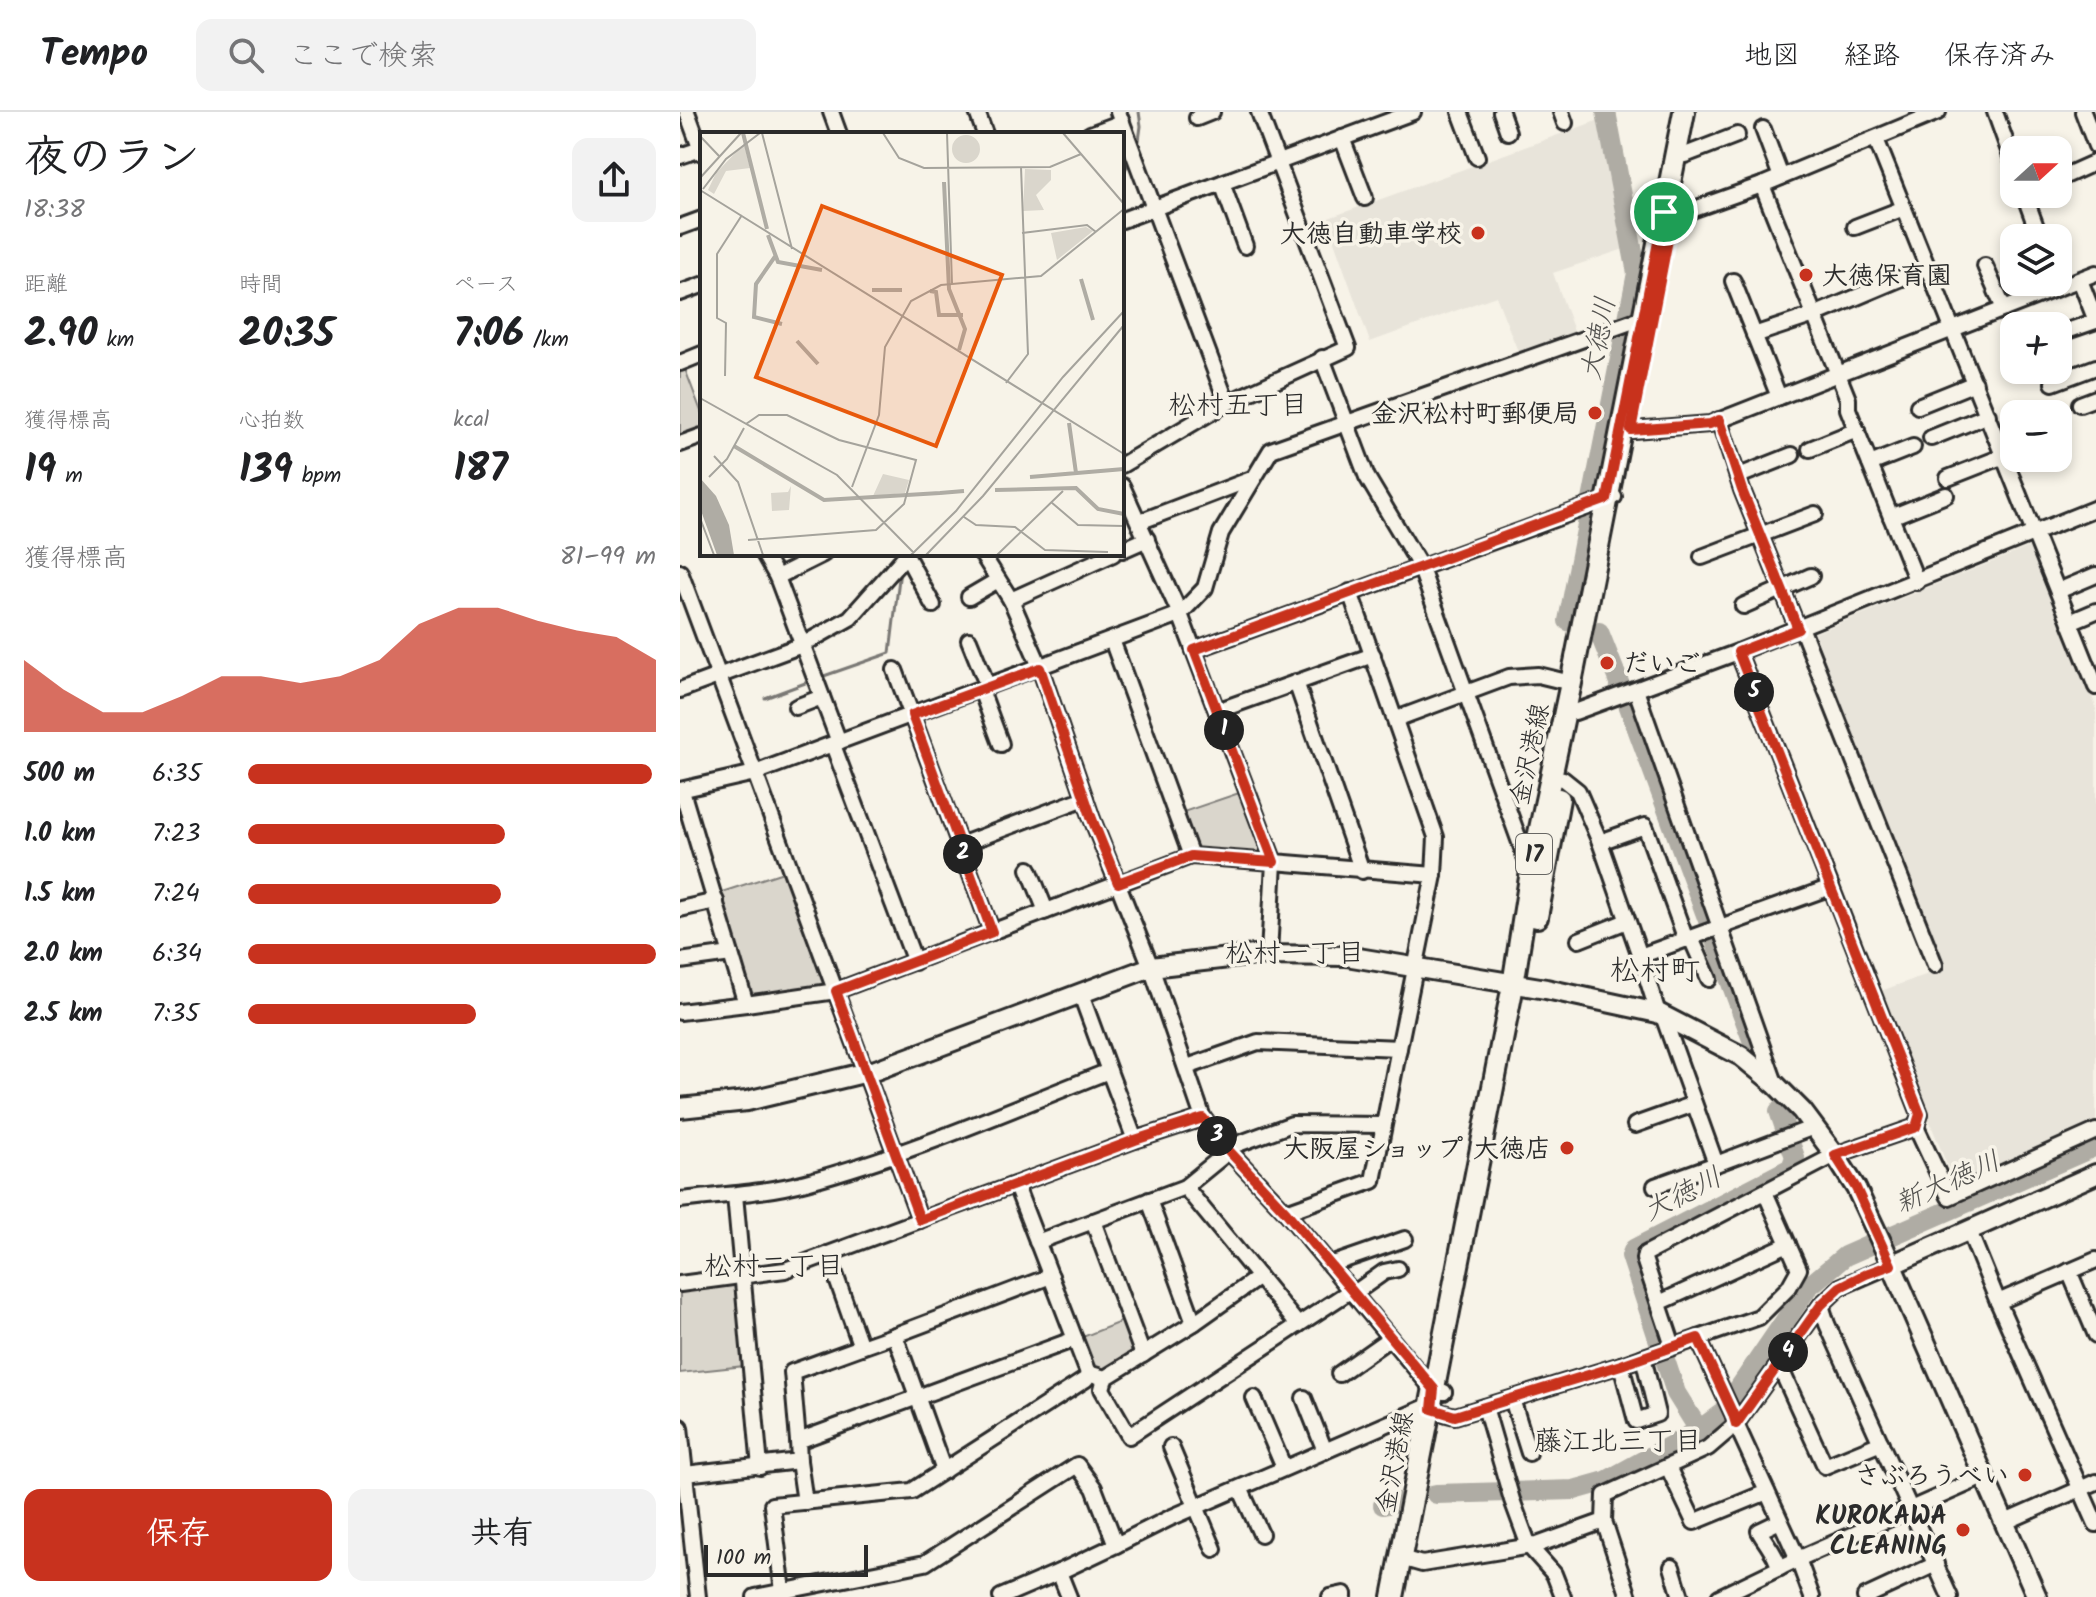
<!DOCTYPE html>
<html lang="ja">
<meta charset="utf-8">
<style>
:root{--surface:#fff;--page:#f2f2f2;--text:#202124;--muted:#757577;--line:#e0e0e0;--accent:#c8321e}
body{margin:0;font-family:Kalam,"Klee One",sans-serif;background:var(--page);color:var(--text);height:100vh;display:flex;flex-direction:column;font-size:30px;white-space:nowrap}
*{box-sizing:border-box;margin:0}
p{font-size:26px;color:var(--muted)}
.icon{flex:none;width:44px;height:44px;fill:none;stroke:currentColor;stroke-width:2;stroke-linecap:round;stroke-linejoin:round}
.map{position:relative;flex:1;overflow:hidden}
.panel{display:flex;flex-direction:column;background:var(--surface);width:680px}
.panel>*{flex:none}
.needle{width:52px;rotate:69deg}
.buttons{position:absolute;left:1320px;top:24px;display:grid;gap:16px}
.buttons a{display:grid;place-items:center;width:72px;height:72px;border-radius:16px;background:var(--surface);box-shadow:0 4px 12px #0003;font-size:40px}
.scale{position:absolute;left:24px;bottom:20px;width:164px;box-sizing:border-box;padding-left:8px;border:4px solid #2b2b2b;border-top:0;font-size:22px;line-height:28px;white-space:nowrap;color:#2b2b2b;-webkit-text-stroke:6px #f7f3e8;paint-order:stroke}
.pin{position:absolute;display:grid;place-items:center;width:68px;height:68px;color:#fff;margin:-34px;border:4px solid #fff;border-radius:50%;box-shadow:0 2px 8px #0007}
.km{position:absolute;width:40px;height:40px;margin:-20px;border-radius:50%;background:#222;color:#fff;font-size:22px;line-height:40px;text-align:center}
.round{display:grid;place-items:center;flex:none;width:84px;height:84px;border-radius:16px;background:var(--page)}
.overview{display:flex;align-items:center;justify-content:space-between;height:136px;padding:0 24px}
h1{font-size:44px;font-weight:800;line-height:60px}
.stats{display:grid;grid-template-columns:repeat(3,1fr);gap:12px;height:136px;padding:8px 24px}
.stats div{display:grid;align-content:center}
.stats b{font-size:40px;font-weight:800}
.stats small{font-size:22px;font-weight:400}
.stats p{font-size:22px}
.chart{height:224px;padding:16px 24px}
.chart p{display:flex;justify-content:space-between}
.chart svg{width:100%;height:144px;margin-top:8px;fill:var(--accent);opacity:.7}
.primary-button{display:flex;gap:16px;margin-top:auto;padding:16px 24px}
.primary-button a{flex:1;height:92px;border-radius:16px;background:var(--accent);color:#fff;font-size:32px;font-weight:800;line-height:92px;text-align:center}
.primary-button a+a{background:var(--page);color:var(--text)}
ul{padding:0 24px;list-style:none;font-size:26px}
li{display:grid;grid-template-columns:128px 96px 1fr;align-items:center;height:60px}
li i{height:20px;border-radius:10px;background:var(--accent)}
header{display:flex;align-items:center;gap:48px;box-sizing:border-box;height:112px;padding:0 40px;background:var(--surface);border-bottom:2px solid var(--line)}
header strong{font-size:38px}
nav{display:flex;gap:44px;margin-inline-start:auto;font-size:28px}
.search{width:560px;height:72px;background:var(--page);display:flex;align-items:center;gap:20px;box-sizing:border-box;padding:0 28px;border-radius:16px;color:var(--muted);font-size:30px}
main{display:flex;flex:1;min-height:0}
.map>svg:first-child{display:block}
</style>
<header>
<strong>Tempo</strong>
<div class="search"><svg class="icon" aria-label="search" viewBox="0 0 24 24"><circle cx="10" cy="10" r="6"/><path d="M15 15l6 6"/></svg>ここで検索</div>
<nav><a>地図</a><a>経路</a><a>保存済み</a></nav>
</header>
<main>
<section class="panel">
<div class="overview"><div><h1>夜のラン</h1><p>18:38</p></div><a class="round"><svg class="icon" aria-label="share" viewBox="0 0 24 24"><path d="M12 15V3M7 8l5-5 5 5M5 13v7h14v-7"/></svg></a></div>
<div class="stats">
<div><p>距離</p><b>2.90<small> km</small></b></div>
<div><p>時間</p><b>20:35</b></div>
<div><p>ペース</p><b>7:06<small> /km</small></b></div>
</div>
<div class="stats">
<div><p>獲得標高</p><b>19<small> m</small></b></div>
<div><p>心拍数</p><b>139<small> bpm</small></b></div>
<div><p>kcal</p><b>187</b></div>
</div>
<div class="chart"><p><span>獲得標高</span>81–99 m</p>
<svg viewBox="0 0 160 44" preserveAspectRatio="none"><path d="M0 44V22L10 31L20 38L30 38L40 33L50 27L60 27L70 29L80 27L90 22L100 11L110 6L120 6L130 10L140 13L150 15L160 22V44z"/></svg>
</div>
<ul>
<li><b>500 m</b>6:35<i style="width:99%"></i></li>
<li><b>1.0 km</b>7:23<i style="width:63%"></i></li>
<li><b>1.5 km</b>7:24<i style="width:62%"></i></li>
<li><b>2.0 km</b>6:34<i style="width:100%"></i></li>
<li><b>2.5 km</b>7:35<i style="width:56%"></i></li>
</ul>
<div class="primary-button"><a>保存</a><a>共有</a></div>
</section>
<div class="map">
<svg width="1416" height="1485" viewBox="0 0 1416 1485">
<rect width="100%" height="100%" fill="#f7f3e8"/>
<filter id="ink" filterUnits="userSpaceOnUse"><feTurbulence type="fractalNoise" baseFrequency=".0125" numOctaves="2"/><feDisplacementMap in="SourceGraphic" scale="16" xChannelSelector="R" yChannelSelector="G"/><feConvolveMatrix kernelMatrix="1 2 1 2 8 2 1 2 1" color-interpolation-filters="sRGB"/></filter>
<g filter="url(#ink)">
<g fill="#e8e4da">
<path d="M 922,7 L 947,136 L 873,161 L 895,222 L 839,242 L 816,184 L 690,230 L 646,107 Z"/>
<path d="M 1354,433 L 1416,595 L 1416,1013 L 1282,1075 L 1275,1073 L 1198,880 L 1262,857 L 1135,521 Z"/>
</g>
<g fill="#dad6cc" stroke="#82807c" stroke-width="2">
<path d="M 5,257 L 22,302 L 22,319 L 0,328 L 0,259 Z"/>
<path d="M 562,680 L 584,738 L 582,742 L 519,738 L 515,735 L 503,700 Z"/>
<path d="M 103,760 L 143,871 L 140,876 L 74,884 L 69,881 L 39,781 Z"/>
<path d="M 50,1173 L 57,1175 L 64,1254 L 0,1261 L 0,1180 Z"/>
<path d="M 445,1208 L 455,1236 L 454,1243 L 426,1261 L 408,1253 L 400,1226 Z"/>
</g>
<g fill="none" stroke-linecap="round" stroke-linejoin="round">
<g stroke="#7a7874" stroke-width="3">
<path d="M 458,36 L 461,14 L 459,0"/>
<path d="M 442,64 L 449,50"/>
<path d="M 141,565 L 210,541 L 220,458"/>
<path d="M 85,586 L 128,570"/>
</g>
<g stroke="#afaca4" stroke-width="20">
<path d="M 892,510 L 888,509 L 957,161 L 926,0"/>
<path d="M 919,520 L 942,578"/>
<path d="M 948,592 L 1029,811"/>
<path d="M 1033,823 L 1073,930"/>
<path d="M 1019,1318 L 996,1281 L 951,1144 L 954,1137 L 1111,1056 L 1115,1045 L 1099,999"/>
<path d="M 756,1382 L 894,1378 L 926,1369 L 1019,1318 L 1042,1301 L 1128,1175 L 1165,1144 L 1416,1034"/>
<path d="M 703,1393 L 718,1390"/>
</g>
<defs>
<g id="street">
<path d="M 7,0 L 22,41"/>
<path d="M 151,0 L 159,22"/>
<path d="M 297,0 L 305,22"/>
<path d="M 438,0 L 547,291"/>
<path d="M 780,0 L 797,45"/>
<path d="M 821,0 L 828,20"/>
<path d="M 881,0 L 885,11"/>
<path d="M 1315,0 L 1334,53"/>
<path d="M 1403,0 L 1416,34"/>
<path d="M 517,6 L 532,0"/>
<path d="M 1083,17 L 1101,65"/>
<path d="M 410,22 L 442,10"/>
<path d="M 662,26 L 685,86"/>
<path d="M 1196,27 L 1416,575"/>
<path d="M 996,41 L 1005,43 L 1057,23"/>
<path d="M 0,44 L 21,37"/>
<path d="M 1378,67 L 1416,50"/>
<path d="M 542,71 L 565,134"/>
<path d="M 1082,73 L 1258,0"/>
<path d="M 1344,82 L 1360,126"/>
<path d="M 984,100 L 1003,101 L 1082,73 L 1168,287 L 1168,297 L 1237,470"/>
<path d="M 442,108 L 733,0"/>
<path d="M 0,115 L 22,107"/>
<path d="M 1175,115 L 1224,96"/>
<path d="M 1305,154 L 1324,197"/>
<path d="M 1400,168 L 1416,209"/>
<path d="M 1053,169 L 1099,285"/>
<path d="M 0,181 L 22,173"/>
<path d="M 1378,222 L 1416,209"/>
<path d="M 1074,223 L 1134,203 L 1248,155"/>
<path d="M 642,246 L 687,365 L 740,454 L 850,758"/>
<path d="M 0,251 L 22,242"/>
<path d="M 1373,271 L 1416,255"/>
<path d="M 1400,292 L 1416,286"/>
<path d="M 1238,294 L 1295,271"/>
<path d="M 1039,308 L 1062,378 L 1118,517"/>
<path d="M 941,319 L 1030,312 L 1416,161"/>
<path d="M 1251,326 L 1308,303"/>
<path d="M 0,332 L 22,324"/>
<path d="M 1130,337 L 1177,318"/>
<path d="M 1190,352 L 1233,335"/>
<path d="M 442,353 L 547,291 L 668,236 L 579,0"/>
<path d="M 1059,364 L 1112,343"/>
<path d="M 1268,366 L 1324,344"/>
<path d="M 442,374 L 500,502 L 525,476 L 541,421 L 591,338 L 968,204"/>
<path d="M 1211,405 L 1266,383"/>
<path d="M 459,410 L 574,366"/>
<path d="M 442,438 L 467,427"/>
<path d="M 84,442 L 97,465 L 159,630"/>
<path d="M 302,442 L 331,488 L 358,550 L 412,707 L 471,855 L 523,1006 L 549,1039 L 606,1100 L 745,1268 L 754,1277 L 764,1280"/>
<path d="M 226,443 L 253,493"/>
<path d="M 1022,445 L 1135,402"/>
<path d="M 0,460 L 75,661 L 500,502 L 594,750 L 754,763 L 719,936 L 578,930 L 507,955"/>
<path d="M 97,465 L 143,442"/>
<path d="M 1378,479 L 1416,463"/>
<path d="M 670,480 L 756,725 L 754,763"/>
<path d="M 289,485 L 318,468"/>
<path d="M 331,488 L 433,442"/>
<path d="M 1063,494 L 1131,464"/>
<path d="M 1390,510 L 1416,499"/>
<path d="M 1121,515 L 1255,853"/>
<path d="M 289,528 L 308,575"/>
<path d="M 432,528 L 511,744"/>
<path d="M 514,538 L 934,385"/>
<path d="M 1058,540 L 1151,775"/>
<path d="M 215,558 L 312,820"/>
<path d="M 616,570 L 682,759"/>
<path d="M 0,578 L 122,533 L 170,506 L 227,442"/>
<path d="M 301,578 L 321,632"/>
<path d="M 956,578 L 1095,971"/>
<path d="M 116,595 L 142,585"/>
<path d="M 537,599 L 693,543"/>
<path d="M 884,600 L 895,600 L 1058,540 L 1416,396"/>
<path d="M 716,607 L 829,565 L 858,563 L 891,571"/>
<path d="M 153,633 L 235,850"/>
<path d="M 870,665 L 883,667 L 898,679 L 920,730 L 960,844"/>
<path d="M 0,678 L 75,661 L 240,1108"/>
<path d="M 920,730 L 965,714 L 1006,828"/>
<path d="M 280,733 L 405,686"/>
<path d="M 349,757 L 366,799"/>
<path d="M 0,797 L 36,789"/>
<path d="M 1011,826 L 1029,867"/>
<path d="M 899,828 L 947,809"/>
<path d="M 0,849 L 51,842"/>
<path d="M 66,892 L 156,879 L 511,744 L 594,750 L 589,842"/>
<path d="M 0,900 L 66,892 L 2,679"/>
<path d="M 978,901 L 960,844 L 1151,775 L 1240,1002 L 1236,1015"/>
<path d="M 983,904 L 1036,1052 L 1134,1015"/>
<path d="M 429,959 L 455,1028"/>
<path d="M 955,1013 L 1014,992"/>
<path d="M 547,1036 L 612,1012 L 703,1013"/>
<path d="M 336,1074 L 408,1261"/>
<path d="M 975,1074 L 1036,1052"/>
<path d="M 505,1075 L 579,1165"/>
<path d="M 55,1083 L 80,1355"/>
<path d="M 0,1088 C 42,1083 85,1081 126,1070 C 230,1042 329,998 429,959 L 400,880"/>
<path d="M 469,1088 L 514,1211"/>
<path d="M 606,1100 L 693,1069 L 719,936"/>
<path d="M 413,1109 L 463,1243"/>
<path d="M 1289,1119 L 1318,1190 L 1416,1412"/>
<path d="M 357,1130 L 505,1075 L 549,1039"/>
<path d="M 650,1153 L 725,1127"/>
<path d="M 1211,1153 L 1160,1175 L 1141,1193 L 1147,1212 L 1270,1485"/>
<path d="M 1389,1159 L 1416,1223"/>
<path d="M 0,1172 L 105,1158 L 455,1028 L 523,1006"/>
<path d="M 673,1182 L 704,1160 L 718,1157"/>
<path d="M 1318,1190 L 1416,1148"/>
<path d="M 979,1191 L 1108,1132"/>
<path d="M 215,1223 L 371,1164"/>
<path d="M 1018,1226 L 1053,1302 L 1056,1312 L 1141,1193"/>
<path d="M 993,1234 L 964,1147 L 965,1142 L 1155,1043 L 1236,1015 L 1269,1085 L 1416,1019"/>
<path d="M 181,1235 L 215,1223 L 264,1359"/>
<path d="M 941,1253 L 956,1309 L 977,1302 L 963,1245"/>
<path d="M 1099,1253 L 1145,1354 L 1201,1331"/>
<path d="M 659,1262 L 710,1226"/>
<path d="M 425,1266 L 422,1277 L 449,1324 L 618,1213"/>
<path d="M 574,1286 L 604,1356"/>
<path d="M 624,1286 L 645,1339"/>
<path d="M 832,1287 L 849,1341"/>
<path d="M 805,1295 L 832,1388 L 849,1434 L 874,1462 L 883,1485"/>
<path d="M 0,1315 L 5,1362 L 0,1362"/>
<path d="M 118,1329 L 112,1260 L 181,1235 L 148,1142"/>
<path d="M 491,1335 L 534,1437"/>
<path d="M 119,1349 L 125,1390"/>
<path d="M 988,1355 L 1014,1410 L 1087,1380"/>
<path d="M 560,1376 L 581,1422"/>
<path d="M 924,1409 L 949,1485"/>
<path d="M 1323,1411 L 1416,1370"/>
<path d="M 721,1446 L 742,1452 L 857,1433 L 924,1409 L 925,1383 L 1028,1336 L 1056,1312 L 1118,1447 L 1132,1485"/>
<path d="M 992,1455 L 1001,1485"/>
<path d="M 1100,1456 C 1093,1437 1088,1435 1079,1419 L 1100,1409"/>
<path d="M 379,1460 L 436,1433"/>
<path d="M 103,1479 L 92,1393 L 232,1379 L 406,1267 L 408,1261 L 425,1266 L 514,1211 L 579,1165 L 618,1213 L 670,1179"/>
<path d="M 18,1485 L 5,1362 L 119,1349 L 118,1329 L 395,1227"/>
<path d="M 75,1485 L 245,1451 L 397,1353 L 414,1376 L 436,1433 L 490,1406 L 744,1296 L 775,1304 L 941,1253 L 1079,1205 L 1109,1175 L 1119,1157 L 1085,1080"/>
<path d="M 321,1485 L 379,1460 L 389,1485"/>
<path d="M 650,1485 L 664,1482 L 664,1485"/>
<path d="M 1039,1485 L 1118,1447 L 1303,1365"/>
<path d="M 1185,1485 L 1256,1452"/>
</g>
<g id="secondary">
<path d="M 0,996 L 67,989 L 196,958 L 471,855 L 575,843 L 666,844 L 866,877 L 978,901 L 1061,944 L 1095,972 L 1122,999 L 1155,1043 L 1176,1076 L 1205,1138 L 1357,1485"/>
<path d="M 1211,1153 L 1416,1062"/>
</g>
<g id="primary">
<path d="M 857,805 L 879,687"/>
<path d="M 713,1485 L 833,873 L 851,759 L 891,571 L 1004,0"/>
</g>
</defs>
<use href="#street" stroke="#2b2b2b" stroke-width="20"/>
<use href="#secondary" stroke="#2b2b2b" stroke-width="24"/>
<use href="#primary" stroke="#2b2b2b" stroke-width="26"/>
<use href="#street" stroke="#f7f3e8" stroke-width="14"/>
<use href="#secondary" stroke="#f7f3e8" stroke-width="18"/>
<use href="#primary" stroke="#f7f3e8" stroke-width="20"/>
</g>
</g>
<g fill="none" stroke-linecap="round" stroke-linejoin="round" filter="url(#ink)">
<defs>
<path id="route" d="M 984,100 L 993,102 L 951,318 L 1030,312 L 1039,308 L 1062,378 L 1118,517 L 1058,540 L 1240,1002 L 1236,1015 L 1155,1043 L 1176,1076 L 1211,1153 L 1186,1162 L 1160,1175 L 1141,1193 L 1056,1312 L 1053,1302 L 1018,1226 L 941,1253 L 775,1304 L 752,1297 L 754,1277 L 606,1100 L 549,1039 L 523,1006 L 455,1028 L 240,1108 L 156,879 L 312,820 L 232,603 L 360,556 L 412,707 L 438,771 L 511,744 L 594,750 L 514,538 L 927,387 Z"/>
</defs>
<use href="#route" stroke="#fff" stroke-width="16"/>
<use href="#route" stroke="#c8321e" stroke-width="10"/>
</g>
<g fill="#c8321e" stroke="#f7f3e8" stroke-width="3">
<circle cx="798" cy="121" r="8"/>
<circle cx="1126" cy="163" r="8"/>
<circle cx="915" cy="301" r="8"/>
<circle cx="927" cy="551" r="8"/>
<circle cx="887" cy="1036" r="8"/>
<circle cx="1345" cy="1363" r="8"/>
<circle cx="1283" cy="1418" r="8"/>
</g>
<g text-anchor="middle" stroke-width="7" stroke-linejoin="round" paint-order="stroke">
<rect fill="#f7f3e8" stroke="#686764" stroke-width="2" x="836" y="722" width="36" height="40" rx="6"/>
<g font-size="24" font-weight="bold" fill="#2b2b2b">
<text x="854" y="750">17</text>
</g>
<g font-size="26" font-weight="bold" fill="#2b2b2b" stroke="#f7f3e8" text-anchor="end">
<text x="782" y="130">大徳自動車学校</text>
<text x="1142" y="172" text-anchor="start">大徳保育園</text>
<text x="899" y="310">金沢松村町郵便局</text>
<text x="943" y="560" text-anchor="start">だいご</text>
<text x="871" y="1045">大阪屋ショップ 大徳店</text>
<text x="1329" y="1372">さぶろうべい</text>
<text x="1267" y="1412">KUROKAWA<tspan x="1267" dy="30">CLEANING</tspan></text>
</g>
<g font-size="26" fill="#2b2b2b" stroke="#f7f3e8">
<text transform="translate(849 642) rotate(-78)" y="9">金沢港線</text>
<text transform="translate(714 1350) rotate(-79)" y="9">金沢港線</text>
</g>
<g font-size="28" font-style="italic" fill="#53524f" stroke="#f7f3e8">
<text transform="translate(917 226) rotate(-79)" y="10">大徳川</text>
<text transform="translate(1267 1069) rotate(-24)" y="10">新大徳川</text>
<text transform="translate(1002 1081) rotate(-27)" y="10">大徳川</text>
</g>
<g font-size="28" fill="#2b2b2b" stroke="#f7f3e8">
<text x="558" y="302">松村五丁目</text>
<text x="615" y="850">松村一丁目</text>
<text x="94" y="1163">松村二丁目</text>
<text x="938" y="1338">藤江北三丁目</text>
</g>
<g font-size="30" fill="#2b2b2b" stroke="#f7f3e8">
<text x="975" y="868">松村町</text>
</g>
</g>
<g transform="translate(20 20)">
<rect width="424" height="424" fill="#f7f3e8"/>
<path d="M252 17a14 14 0 1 1 28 0a14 14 0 1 1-28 0ZM 44,12 L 50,36 L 26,39 L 14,62 L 8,58 L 16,41 ZM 325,37 L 351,38 L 351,48 L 336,63 L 344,78 L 323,79 ZM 386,95 L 393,99 L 357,128 L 351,101 ZM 183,342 L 209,348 L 205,361 L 173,364 ZM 91,354 L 89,378 L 72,379 L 71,361 L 88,360 Z" fill="#dad6cc"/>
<path d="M 0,346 L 16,364 L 29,393 L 34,423 L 17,423 L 0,376 Z" fill="#afaca4"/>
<path fill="none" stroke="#afaca4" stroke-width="4" d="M 43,1 L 67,97M 244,50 L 249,157 L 265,197 L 259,218M 68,103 L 78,130 L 122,138M 76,123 L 56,152 L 54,185 L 82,192M 381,147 L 393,188M 172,158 L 202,158M 230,159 L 236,160 L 239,183 L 263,183M 97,209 L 118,232M 369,291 L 376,341M 34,314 L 124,368 L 240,361M 330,345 L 424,337M 295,358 L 376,356 L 398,377 L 424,382M 240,361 L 264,359"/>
<path fill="none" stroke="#a5a39c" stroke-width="2" d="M 62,1 L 92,117M 183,1 L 199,26 L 224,36 L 350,35 L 381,22M 247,1 L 252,152M 363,1 L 424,72M 0,4 L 19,24M 0,46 L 41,1M 3,57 L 26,27 L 60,1M 0,58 L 424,322M 322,101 L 387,93 L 396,100M 25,244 L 26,191 L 17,186 L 17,122 L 42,83M 306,251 L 328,222 L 321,35M 0,266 L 137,343 L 214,421M 46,292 L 59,283 L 87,283 L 139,308 L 216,328 L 204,372 L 176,398 L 48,408M 14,324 L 38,350 L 63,423M 9,345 L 27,327 L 44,296M 152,355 L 179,283 L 185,215 L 211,169 L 241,153 L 341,144 L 424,77M 351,370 L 378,393 L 424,394M 264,385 L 276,393 L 315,395 L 345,418 L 408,420M 0,386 L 14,423M 211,423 L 256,379 L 363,245 L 424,179M 226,423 L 283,364 L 424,193M 297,423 L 363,359"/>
<path fill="#e8590c" fill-opacity="0.15" stroke="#e8590c" stroke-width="4" d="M 122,74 L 302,143 L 236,314 L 56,245 Z"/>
<rect width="424" height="424" fill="none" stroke="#2b2b2b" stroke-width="4"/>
</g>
</svg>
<div class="buttons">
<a><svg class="needle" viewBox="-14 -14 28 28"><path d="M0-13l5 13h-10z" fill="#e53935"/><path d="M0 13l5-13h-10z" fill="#757577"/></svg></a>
<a><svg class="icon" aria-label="layers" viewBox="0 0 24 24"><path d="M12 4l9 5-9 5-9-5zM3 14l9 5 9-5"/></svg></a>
<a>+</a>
<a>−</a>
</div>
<div class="scale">100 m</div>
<div class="pin" style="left:984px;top:100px;background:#1e9e55"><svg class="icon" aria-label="arrive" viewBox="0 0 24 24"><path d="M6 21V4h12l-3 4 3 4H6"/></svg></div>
<b class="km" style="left:544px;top:618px">1</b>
<b class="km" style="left:283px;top:742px">2</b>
<b class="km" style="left:537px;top:1024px">3</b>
<b class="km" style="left:1108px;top:1240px">4</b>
<b class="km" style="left:1074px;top:580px">5</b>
</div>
</main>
